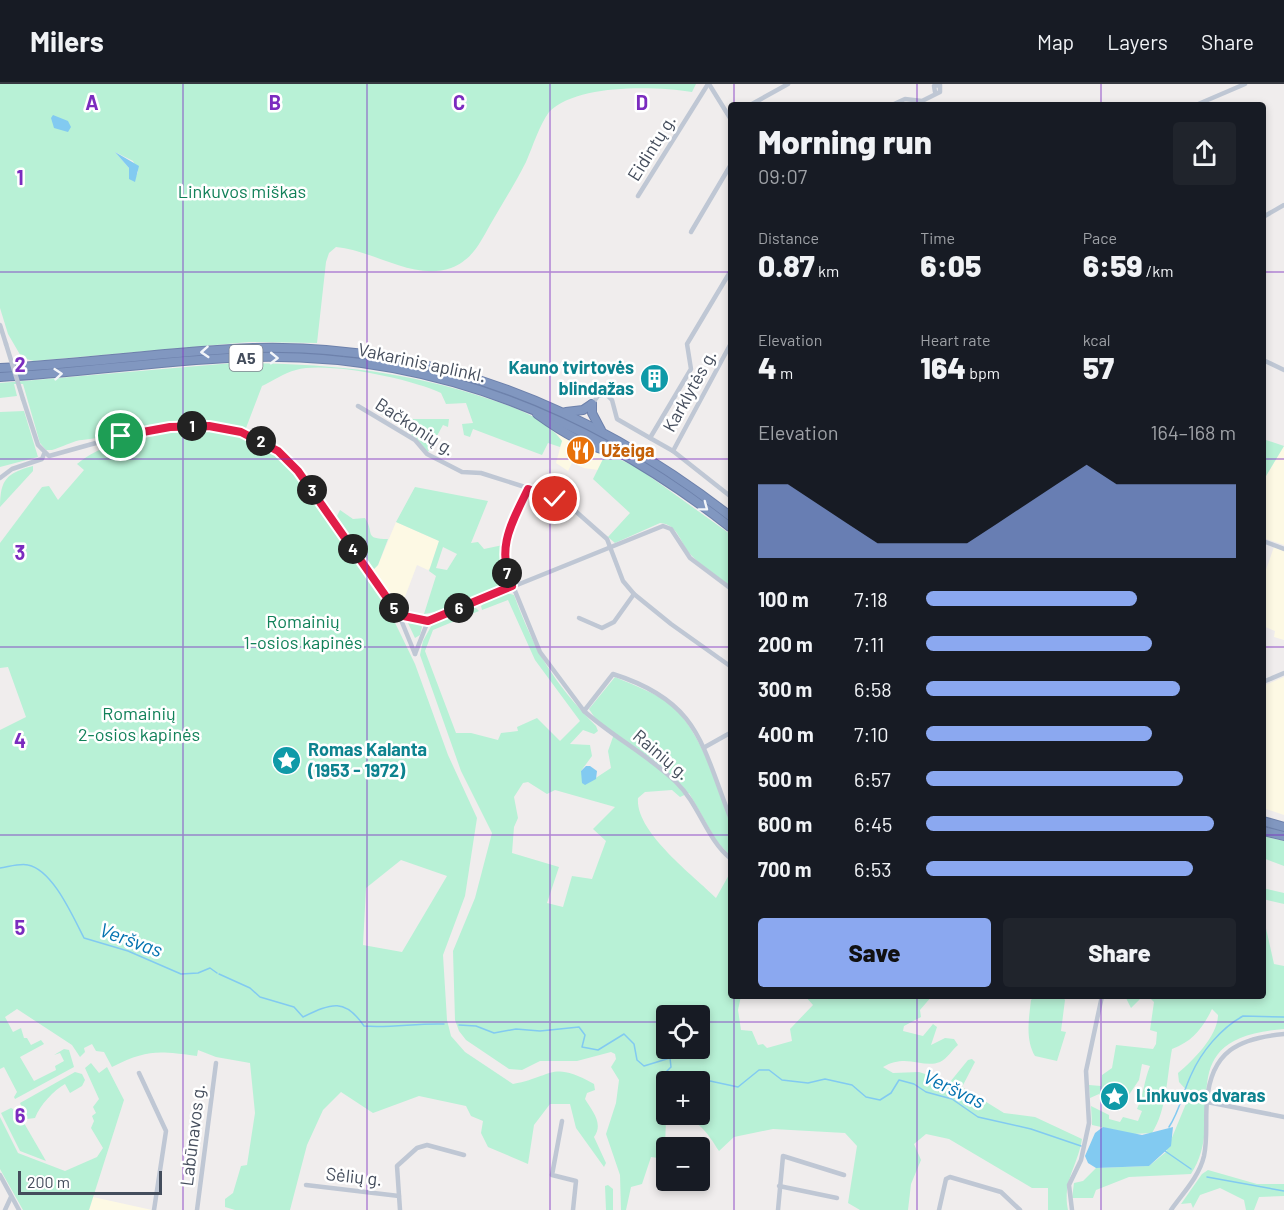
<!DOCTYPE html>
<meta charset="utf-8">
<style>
:root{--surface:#171b24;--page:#20242c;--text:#f1f3f6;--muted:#9ea1a6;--line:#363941;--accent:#8ba8f0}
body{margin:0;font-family:Barlow,sans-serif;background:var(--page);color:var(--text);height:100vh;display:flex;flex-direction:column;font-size:22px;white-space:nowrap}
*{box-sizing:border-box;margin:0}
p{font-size:20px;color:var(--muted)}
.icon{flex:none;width:33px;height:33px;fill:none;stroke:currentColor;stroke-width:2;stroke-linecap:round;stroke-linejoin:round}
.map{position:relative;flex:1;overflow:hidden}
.drawer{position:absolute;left:728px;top:18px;width:538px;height:897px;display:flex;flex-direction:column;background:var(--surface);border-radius:6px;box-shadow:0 3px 9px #0003}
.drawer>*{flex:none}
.controls{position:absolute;left:656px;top:921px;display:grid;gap:12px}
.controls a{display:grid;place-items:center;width:54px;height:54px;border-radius:6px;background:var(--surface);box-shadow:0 3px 9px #0003;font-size:30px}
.scale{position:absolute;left:18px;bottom:15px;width:144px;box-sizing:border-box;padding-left:6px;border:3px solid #444d5c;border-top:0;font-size:16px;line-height:21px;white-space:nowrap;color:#444d5c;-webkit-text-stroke:4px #fff;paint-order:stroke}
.pin{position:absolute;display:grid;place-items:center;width:51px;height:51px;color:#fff;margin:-26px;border:3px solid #fff;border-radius:50%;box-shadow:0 2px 6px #0007}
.km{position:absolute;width:30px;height:30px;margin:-15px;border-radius:50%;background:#222;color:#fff;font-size:16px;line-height:30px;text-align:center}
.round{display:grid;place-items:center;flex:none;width:63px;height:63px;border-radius:6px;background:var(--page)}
.summary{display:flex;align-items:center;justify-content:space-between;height:102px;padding:0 30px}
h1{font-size:33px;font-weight:800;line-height:45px}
.metrics{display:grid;grid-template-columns:repeat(3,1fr);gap:9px;height:102px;padding:6px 30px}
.metrics div{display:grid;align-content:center}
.metrics b{font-size:30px;font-weight:800}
.metrics small{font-size:16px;font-weight:400}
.metrics p{font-size:16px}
.chart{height:168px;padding:12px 30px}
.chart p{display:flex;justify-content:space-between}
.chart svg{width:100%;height:108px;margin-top:6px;fill:var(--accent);opacity:.7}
.button{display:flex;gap:12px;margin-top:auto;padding:12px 30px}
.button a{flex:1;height:69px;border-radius:6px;background:var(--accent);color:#111;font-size:24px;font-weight:800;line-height:69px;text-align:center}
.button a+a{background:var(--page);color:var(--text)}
ul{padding:0 30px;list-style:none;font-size:20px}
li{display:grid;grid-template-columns:96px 72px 1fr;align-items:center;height:45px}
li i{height:15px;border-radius:8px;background:var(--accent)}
header{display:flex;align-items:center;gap:36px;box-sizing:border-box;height:84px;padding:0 30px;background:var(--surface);border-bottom:2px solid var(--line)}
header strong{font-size:28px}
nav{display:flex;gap:33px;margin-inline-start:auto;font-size:21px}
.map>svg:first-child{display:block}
</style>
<header>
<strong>Milers</strong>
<nav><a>Map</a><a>Layers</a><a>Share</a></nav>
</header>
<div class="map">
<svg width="1284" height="1126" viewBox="0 0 1284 1126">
<rect width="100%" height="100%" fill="#f0eded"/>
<g fill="#fdf9e4">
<path d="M 555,339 L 604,363 L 606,369 L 598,386 L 584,384 L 572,379 L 568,387 L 556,379 L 562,357 L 553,344 Z"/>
<path d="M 1284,362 L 1284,461 L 1263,454 L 1263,397 Z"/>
<path d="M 396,438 L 439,457 L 430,484 L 428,486 L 417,481 L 400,526 L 373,486 L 378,481 Z"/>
<path d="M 1274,463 L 1284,467 L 1284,556 L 1274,553 L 1275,547 L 1263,542 L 1263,494 Z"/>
<path d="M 1284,593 L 1284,731 L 1263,724 L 1263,602 Z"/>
<path d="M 93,1113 L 152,1126 L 89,1126 Z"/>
</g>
<g fill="#b8f1d6" fill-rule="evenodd">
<path d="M 0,0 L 696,0 L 692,8 C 653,2 577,0 549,28 C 539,42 533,62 526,78 C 515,100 502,120 490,141 C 480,159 472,176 451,184 C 413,197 373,166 336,163 L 329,169 L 326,178 L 317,259 L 249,258 L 34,277 L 22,274 L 8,250 L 0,224 ZM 115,68 L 133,77 L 138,88 L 136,92 Z"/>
<path d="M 234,268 L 236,269 L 0,289 L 0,287 Z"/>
<path d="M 258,268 C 354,268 443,287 534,317 L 533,320 C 479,301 425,283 369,276 C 332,272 295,271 258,270 Z"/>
<path d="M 233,279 C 326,280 399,285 489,315 C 516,324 544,333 562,357 L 560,363 L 548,359 L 542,371 L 473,345 L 470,353 L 464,351 L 462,340 L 473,339 L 466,319 L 446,320 L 441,309 C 411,295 327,277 296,286 C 284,289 273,297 262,302 L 246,344 C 190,329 137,350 82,356 C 75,356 60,364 52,366 L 46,366 L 40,359 L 23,300 L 14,300 L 17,312 L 0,314 L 0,299 Z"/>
<path d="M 24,327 L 38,373 L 0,383 L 0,328 Z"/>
<path d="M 380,329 L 413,335 L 449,335 L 448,343 L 443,341 L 428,368 L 411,350 Z"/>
<path d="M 215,345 L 247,355 L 271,367 L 292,387 L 384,516 L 415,580 L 448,671 L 477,734 L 465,812 L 443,871 L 447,936 L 451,952 L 465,968 L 513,1000 C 553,993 551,976 594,1000 L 595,1006 L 587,1009 L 585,1015 C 592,1027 604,1039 594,1053 L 606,1079 L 604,1083 L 576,1044 L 570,1020 L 550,1020 L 534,1041 L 528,1080 L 488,1063 L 481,1049 L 483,1037 L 471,1032 L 466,1022 L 419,1012 L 373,1029 L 341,1008 L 323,1026 L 307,1061 L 290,1126 L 235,1126 L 225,1123 L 225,1115 L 233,1109 L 241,1082 L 247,1081 L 255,1029 L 250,979 L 216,973 L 198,966 L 197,972 C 158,967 148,965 112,983 L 104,968 L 96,967 L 92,960 L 84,964 L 85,968 L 80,973 L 72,961 L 17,925 L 5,933 L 13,948 L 21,944 L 24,954 L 27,954 L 31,961 L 41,956 L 44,960 L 20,973 L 34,997 L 56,986 L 55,982 L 64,977 L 60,969 L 54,971 L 64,965 L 69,966 L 74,983 L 15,1015 L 14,1013 L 17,1008 L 4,983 L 0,985 L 0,646 L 26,633 L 8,583 L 0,584 L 0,459 L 42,403 L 49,402 L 58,416 L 84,386 L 77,380 C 108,353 175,346 215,345 ZM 401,776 L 447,792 L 402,868 L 363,861 L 366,804 Z"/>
<path d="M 1263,355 L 1284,362 L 1263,397 Z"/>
<path d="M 606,369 L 638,384 L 730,450 L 730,502 C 718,492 703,484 692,472 C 680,461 679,440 660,439 L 615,459 L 608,453 L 630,429 L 593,395 Z"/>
<path d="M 33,382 L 33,387 L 0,423 C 0,395 7,389 33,382 Z"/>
<path d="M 415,403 L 488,417 L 471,459 L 478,458 L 484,465 L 503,461 L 502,475 L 506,501 L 435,528 L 424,530 L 436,492 L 429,487 L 439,457 L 396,438 ZM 443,463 L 457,470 L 447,486 L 436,484 Z"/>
<path d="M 340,426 L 353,435 L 365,434 C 375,449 363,455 388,455 L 378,481 L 373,486 L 337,432 Z"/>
<path d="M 504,508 L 514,511 C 535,568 553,598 596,642 L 598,647 L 594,650 L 583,646 L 570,660 L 590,661 L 592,672 L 581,687 L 588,699 L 611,684 L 608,667 L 614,650 L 599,640 L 589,625 L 615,593 C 635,602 655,608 672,622 C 697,642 723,709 730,741 C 732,750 730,761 730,772 L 716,756 L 689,709 L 680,713 L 672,706 L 645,708 L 638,714 C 635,748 693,791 716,814 L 730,789 L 730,912 L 741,912 L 738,926 L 741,946 L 752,947 L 758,961 L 763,960 L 767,964 L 792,957 L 790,945 L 813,921 L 805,912 L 932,912 L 920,926 L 921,933 L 904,942 L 903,947 L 923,952 L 933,940 L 937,943 L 931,961 L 945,954 L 954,955 L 958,961 C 952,966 947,975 940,978 C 923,985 907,969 883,983 L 893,989 L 919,988 L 950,998 L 968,976 L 972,975 L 975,978 L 962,1003 L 1004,1029 L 1035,1033 L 1082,1055 C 1078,1081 1062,1098 1068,1126 L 1048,1126 L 1048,1104 L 1032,1104 L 949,1055 L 926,1050 L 914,1060 L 921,1076 L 911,1100 L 908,1126 L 860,1126 L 848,1119 L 857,1062 L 845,1049 L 773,1045 L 734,1053 L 719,1067 C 705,1045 694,1028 666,1035 L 665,1062 L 669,1063 L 666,1064 L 666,1075 L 651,1073 L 642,1100 L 631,1103 L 626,1126 L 621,1126 L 620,1091 L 606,1050 L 616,1019 L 619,996 L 611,983 L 616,975 L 615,970 L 611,968 L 577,977 L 540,977 L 522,986 L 509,985 L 466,956 L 459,947 L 455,936 L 453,867 L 475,814 L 492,749 L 461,687 L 420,571 L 423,557 L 434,537 L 472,520 L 479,527 L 433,546 L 425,567 L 456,649 L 471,649 L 498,656 L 501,649 L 518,647 L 517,643 L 537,634 L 560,657 L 580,637 L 535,576 L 508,516 L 482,526 L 481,522 L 490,513 ZM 528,698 L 547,710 L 555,706 L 615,723 L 593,745 L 606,757 L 592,795 L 572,792 L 563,823 L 547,819 L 559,783 L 512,769 L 514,743 L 518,734 L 514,713 L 523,699 ZM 666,932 L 699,932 L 699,964 L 666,964 ZM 666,998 L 699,998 L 699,1030 L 666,1030 Z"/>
<path d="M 417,535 L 422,543 L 420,551 L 415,554 L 407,537 Z"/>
<path d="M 1263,752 L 1284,757 L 1284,782 L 1263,774 Z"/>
<path d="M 1263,804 L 1284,809 L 1284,820 L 1263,815 Z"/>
<path d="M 1263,831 L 1274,880 L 1284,882 L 1284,945 C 1164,954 1230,1033 1191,1090 L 1129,1093 L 1096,1106 L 1093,1114 L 1072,1114 L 1074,1099 L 1083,1097 L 1096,1084 L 1149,1082 L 1166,1068 L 1190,1010 L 1179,998 L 1178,989 C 1194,976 1218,951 1218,931 L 1212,925 C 1202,945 1193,957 1172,965 C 1167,991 1167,1026 1152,1049 L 1133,1050 L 1092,1041 L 1091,1022 L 1109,1031 L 1109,1035 L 1120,1038 L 1123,1033 L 1138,1037 L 1142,1027 L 1137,1025 C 1144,1009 1144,997 1150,982 L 1142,980 L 1139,996 L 1122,1021 L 1102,1014 L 1099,1010 L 1090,1014 L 1089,1001 L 1101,1002 L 1102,991 L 1112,984 L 1116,961 L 1153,965 L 1156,960 L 1157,948 L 1150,946 L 1154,918 L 1148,912 L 1142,913 L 1131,924 L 1125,912 L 1263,912 Z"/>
<path d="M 1035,912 L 1062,912 L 1065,916 L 1061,947 L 1066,948 L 1057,977 L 1035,972 C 1025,955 1029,934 1031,916 Z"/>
<path d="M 91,979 L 99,989 L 107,983 L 124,1016 L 89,1126 L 23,1126 L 0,1085 L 0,1033 L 18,1069 L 65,1087 L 97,1073 L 103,1064 L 91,1044 L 94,1037 L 92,1032 L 96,1029 L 93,1023 L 99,1015 L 85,984 Z"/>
<path d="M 75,988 L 82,990 L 85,996 L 82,1002 L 70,1009 L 65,1000 C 54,1006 40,1021 35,1034 L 27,1035 L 20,1019 Z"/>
<path d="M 11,1024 L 17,1027 L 46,1077 L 20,1067 L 1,1029 Z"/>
<path d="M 1208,1086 L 1257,1100 L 1284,1100 L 1284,1112 L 1259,1113 L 1254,1126 L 1246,1126 L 1244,1116 L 1220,1104 L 1200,1111 L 1193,1124 L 1191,1119 L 1181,1120 L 1202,1090 Z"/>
<path d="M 608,1101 L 613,1105 L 613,1126 L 606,1126 L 605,1102 Z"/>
</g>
<g fill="#82caf1">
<path d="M 53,31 L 68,37 L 71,43 L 68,48 L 54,44 L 51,34 Z"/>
<path d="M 115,68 L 139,82 L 135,98 L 129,95 L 129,84 Z"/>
<path d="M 586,682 L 590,682 L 597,687 L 596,695 L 585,701 L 582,699 L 581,687 Z"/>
<path d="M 1103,1043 L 1142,1051 L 1173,1043 L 1171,1062 L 1149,1082 L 1096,1084 L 1088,1079 L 1085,1072 L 1095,1049 Z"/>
</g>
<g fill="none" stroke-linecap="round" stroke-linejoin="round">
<g stroke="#82caf1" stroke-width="1.5">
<path d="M 0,784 C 8,783 20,779 28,781 C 53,786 73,833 84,854 L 128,867 L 181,890 L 198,889 L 210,884 L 217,889"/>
<path d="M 219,890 L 250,904 L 260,913 L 294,923 L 303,933 C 332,919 345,914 364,942 C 392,944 416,939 444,940"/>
<path d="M 459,941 L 476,942 L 494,949 L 516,945 L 540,947 L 579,943 L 585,951 L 582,963 L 598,966 L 624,950 L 634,960 L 637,976 L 644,982 L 670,974 L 671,983 L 662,992 L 666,1002"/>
<path d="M 688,998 L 696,994 L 738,1003 L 759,986 L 769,986 L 782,996 L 808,999 L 825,995 L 852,1001 L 866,1013 L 880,1016 L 891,1009 L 899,996 L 914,1000 L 926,1008 L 952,1015 L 978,1033 L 1031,1045 L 1081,1062"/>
<path d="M 1169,1043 C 1180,1026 1183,1008 1191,991 C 1201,968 1221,944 1243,932 L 1284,933"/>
<path d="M 1165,1067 L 1191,1085"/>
<path d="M 1207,1093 L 1284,1107"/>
</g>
<defs>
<g id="highway">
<path d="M 0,284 C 85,280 169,267 253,264 C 432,259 591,324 730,432"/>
<path d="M 0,293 C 85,289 169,275 253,273 C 433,269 591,334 730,443"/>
<path d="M 592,320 L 592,329 L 601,346"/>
<path d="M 566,328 L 583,326 L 592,320"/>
<path d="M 537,330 C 562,348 589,365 620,369"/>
<path d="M 1263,737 L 1284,743"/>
<path d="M 1263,747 L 1284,752"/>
</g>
</defs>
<use href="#highway" stroke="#6d81ab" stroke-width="10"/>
<g stroke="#bfc7d4" stroke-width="4.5">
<path d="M 709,0 L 730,34"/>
<path d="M 752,20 L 788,0"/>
<path d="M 892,21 L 905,15 L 922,17 L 940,8 L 940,1 L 934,2 L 935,8"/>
<path d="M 1196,21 L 1245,0"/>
<path d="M 638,112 L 708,0"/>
<path d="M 1263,133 L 1284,121"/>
<path d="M 691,148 L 730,82"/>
<path d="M 0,241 L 6,260"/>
<path d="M 1263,276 L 1284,286"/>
<path d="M 23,315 L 38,361 L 49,372 L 121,352 L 170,343 L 209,342 L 241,348 L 265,359 L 289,377 L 387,513 L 399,531 L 415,570"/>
<path d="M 592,320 L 598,312 L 606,310 L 612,316 L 617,335 L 650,354 L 691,285 L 687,260 L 730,188"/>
<path d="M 358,322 L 415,356 L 427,370 L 462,388 L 481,389 L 528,404 L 572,424 L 607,455 L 623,497 L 634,510 L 671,540 L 730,582"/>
<path d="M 650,354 L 673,367 L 730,412"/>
<path d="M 673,367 L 730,261"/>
<path d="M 0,394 L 12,385 L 42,375 L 44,370"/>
<path d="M 528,404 L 506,457 L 504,480 L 540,568 L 584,627 L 613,590 C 698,617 701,658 730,733"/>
<path d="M 1263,457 L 1284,465"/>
<path d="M 399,531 L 428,537 L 415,570"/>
<path d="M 579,534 L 602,544 L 614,538 L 634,510"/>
<path d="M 428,537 L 663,442 L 671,445 L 690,474 L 730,504"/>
<path d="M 1263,598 L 1284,589"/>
<path d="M 584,627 C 613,653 648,671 676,698 C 699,720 706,754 730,774"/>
<path d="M 705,663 L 730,649"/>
<path d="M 139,989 L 166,1047 L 154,1126"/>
<path d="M 1207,1018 L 1284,1033"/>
<path d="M 562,1037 L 552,1091 L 576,1097 L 573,1126"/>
<path d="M 0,1091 L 19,1126"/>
<path d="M 306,1101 L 399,1112"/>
<path d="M 779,1102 L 837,1114"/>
<path d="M 5,1126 L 11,1113"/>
<path d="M 197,1126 L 216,979"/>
<path d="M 400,1126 L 397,1082 L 417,1064 L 427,1061 L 464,1071"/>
<path d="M 778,1126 L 783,1072 L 844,1091"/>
<path d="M 939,1126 L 946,1095 L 950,1093 L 1001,1108 L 1020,1126"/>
<path d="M 1072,1126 L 1069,1101 L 1081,1076 L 1089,1039 L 1086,987 L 1102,912"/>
<path d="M 1171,1126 C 1183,1109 1199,1093 1204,1072 C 1208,1053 1205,1035 1207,1017 C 1211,967 1239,954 1284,950"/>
</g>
<use href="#highway" stroke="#8197c0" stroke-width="8"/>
<path stroke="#bfc7d4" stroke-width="4.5" d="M 6,260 L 23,315"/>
</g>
<defs><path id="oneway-chevron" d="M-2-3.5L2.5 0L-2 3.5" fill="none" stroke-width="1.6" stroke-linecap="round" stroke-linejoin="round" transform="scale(1.5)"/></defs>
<g stroke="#f2f5f9">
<use href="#oneway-chevron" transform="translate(205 268) rotate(176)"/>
<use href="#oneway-chevron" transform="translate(274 274) rotate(1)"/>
<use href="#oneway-chevron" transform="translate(58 290) rotate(-5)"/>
<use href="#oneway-chevron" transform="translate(704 423) rotate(37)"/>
</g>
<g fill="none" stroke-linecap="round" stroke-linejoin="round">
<defs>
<path id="route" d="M 121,352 L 170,343 L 209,342 L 241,348 L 278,367 L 298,387 L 399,531 L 428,537 L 512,502 C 496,464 511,440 528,405 L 555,415"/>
</defs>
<use href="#route" stroke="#fff" stroke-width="12"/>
<use href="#route" stroke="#e11d48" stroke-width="8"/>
</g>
<path fill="none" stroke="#7b2cbf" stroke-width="1.5" stroke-opacity="0.55" d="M 183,0 L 183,1126M 367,0 L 367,1126M 550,0 L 550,1126M 734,0 L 734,21M 917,0 L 917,21M 1101,0 L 1101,21M 0,188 L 730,188M 1263,188 L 1284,188M 0,375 L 730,375M 1263,375 L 1284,375M 0,563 L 730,563M 1263,563 L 1284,563M 0,751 L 730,751M 1263,751 L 1284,751M 734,912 L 734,1126M 917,912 L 917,1126M 1101,912 L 1101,1126M 0,938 L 666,938M 699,938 L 1284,938"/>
<defs>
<symbol id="building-disc" viewBox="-11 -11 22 22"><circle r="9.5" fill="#0f9aa8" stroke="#fff"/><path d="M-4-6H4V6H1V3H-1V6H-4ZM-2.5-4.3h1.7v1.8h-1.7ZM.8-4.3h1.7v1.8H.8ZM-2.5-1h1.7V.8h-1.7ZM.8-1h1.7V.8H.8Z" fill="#fff"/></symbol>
<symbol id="restaurant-disc" viewBox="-11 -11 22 22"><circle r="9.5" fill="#e8710a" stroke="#fff"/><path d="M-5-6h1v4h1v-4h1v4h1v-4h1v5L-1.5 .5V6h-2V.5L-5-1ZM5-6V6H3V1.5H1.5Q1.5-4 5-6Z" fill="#fff"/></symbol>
<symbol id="sight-disc" viewBox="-11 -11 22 22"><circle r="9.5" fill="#0f9aa8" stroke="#fff"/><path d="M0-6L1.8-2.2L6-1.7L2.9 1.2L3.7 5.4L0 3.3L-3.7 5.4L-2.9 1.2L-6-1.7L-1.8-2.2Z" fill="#fff"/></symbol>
</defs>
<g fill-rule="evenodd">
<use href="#building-disc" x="638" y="278" width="33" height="33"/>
<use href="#restaurant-disc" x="564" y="350" width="33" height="33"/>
<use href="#sight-disc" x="270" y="660" width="33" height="33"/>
<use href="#sight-disc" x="1098" y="996" width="33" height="33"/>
</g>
<g text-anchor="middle" stroke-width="5" stroke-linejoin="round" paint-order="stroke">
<rect fill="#fff" stroke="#7c828d" stroke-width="1.5" x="229.5" y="261" width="33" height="26" rx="4.5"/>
<g font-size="16" font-weight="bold" fill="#444d5c">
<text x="246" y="280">A5</text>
</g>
<g font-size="18" fill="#444d5c" stroke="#fff">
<text transform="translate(652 64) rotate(-58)" y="6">Eidintų g.</text>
<text transform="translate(422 279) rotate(12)" y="6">Vakarinis aplinkl.</text>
<text transform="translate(690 307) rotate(-61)" y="6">Karklytės g.</text>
<text transform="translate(415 343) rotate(33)" y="6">Bačkonių g.</text>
<text transform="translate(661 671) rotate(40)" y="6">Rainių g.</text>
<text transform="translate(193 1051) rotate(-83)" y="6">Labūnavos g.</text>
<text transform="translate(354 1093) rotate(6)" y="6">Sėlių g.</text>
</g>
<g font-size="18" fill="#118159" stroke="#fff">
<text x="242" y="114">Linkuvos miškas</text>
<text x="303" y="544">Romainių<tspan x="303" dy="21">1-osios kapinės</tspan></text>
<text x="139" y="636">Romainių<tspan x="139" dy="21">2-osios kapinės</tspan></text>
</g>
<g font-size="18" font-weight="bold" fill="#0d838f" stroke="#fff" text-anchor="start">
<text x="634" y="290" text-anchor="end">Kauno tvirtovės<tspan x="634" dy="21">blindažas</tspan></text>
<text x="308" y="672">Romas Kalanta<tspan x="308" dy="21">(1953 - 1972)</tspan></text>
<text x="1136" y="1018">Linkuvos dvaras</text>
</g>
<g font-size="18" font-weight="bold" fill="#c56008" stroke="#fff" text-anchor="start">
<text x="601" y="373">Užeiga</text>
</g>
<g font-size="20" font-style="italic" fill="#0372b0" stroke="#fff">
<text transform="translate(131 856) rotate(20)" y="7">Veršvas</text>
<text transform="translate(954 1005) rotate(25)" y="7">Veršvas</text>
</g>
</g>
<g font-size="20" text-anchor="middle" font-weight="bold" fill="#7b2cbf" stroke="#fff" stroke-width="5" stroke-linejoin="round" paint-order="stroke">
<text x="92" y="26">A</text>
<text x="275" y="26">B</text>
<text x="459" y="26">C</text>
<text x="642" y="26">D</text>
<text x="20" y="101">1</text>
<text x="20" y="288">2</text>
<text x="20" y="476">3</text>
<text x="20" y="664">4</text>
<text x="20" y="851">5</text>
<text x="20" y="1039">6</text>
</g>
</svg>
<div class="controls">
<a><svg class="icon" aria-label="locate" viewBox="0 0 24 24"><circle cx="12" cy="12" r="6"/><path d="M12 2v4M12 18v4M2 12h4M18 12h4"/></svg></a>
<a>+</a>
<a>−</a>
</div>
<div class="scale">200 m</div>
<div class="pin" style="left:121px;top:352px;background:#1e9e55"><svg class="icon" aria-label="arrive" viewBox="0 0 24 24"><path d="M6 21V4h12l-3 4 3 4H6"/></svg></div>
<div class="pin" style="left:555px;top:415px;background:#d93025"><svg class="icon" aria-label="check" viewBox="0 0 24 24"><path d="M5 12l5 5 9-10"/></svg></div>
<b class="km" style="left:192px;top:342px">1</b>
<b class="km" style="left:261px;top:357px">2</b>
<b class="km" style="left:312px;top:406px">3</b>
<b class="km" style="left:353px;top:465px">4</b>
<b class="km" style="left:394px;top:524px">5</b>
<b class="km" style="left:459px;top:524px">6</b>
<b class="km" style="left:507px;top:489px">7</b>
<section class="drawer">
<div class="summary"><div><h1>Morning run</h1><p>09:07</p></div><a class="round"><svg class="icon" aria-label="share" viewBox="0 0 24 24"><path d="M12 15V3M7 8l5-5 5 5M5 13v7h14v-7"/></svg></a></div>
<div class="metrics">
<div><p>Distance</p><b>0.87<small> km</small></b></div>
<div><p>Time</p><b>6:05</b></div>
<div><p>Pace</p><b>6:59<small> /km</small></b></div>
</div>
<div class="metrics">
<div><p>Elevation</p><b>4<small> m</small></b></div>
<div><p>Heart rate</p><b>164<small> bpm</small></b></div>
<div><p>kcal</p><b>57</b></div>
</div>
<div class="chart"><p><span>Elevation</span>164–168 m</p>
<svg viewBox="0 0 160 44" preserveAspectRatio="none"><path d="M0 44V14L10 14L20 22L30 30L40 38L50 38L60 38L70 38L80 30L90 22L100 14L110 6L120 14L130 14L140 14L150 14L160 14V44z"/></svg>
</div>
<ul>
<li><b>100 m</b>7:18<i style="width:68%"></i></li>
<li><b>200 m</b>7:11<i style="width:73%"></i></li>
<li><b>300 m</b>6:58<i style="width:82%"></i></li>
<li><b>400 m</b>7:10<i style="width:73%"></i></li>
<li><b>500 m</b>6:57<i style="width:83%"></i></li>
<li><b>600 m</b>6:45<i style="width:93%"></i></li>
<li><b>700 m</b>6:53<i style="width:86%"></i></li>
</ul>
<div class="button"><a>Save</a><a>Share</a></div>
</section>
</div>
